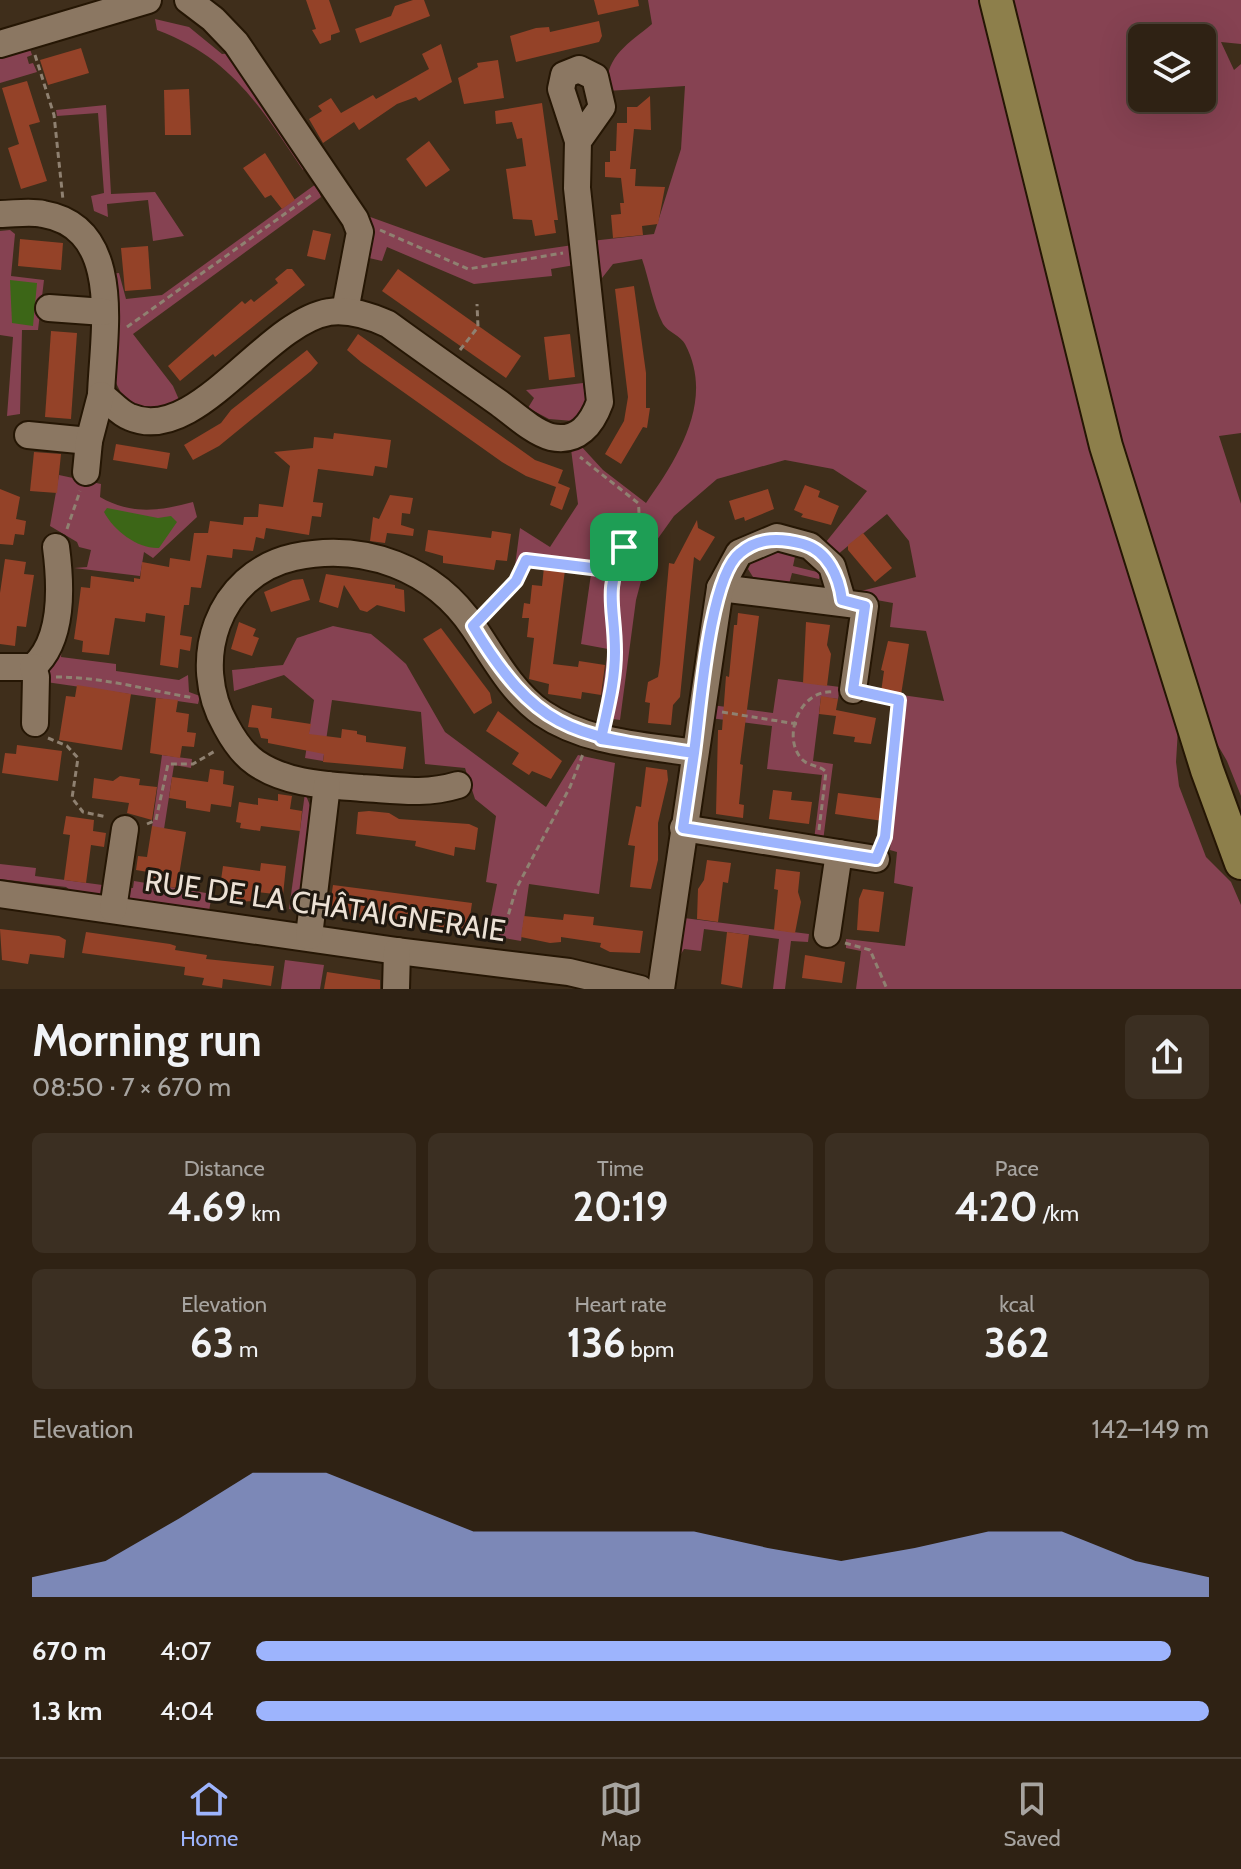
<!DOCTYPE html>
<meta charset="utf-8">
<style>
:root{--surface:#2f2214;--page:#3b2f22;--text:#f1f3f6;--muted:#a7a4a0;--line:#4a3f34;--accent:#9db4fd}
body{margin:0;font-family:Cabin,sans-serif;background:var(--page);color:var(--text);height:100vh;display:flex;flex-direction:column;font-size:30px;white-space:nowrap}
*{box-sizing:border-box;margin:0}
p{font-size:26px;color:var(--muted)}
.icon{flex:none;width:44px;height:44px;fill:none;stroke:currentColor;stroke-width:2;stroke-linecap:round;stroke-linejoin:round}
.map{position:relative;height:989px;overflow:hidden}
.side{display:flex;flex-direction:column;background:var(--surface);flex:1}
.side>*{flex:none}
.controls{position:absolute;left:1128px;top:24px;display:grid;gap:16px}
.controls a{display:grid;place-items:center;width:88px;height:88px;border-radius:12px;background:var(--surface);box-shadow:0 8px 32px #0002,0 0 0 2px var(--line);font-size:40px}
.pin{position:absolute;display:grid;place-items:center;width:68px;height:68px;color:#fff;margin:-34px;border-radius:16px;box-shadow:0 4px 12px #0006}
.round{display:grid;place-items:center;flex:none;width:84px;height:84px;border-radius:12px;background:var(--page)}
.summary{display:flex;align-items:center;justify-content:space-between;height:136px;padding:0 32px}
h1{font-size:44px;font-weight:700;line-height:60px}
.stats{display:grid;grid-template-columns:repeat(3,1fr);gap:12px;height:136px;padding:8px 32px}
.stats div{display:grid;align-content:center;border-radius:12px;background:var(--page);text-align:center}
.stats b{font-size:40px;font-weight:700}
.stats small{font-size:22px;font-weight:400}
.stats p{font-size:22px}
.chart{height:224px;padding:16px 32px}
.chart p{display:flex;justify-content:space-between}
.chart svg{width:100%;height:144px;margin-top:8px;fill:var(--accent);opacity:.7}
ul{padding:0 32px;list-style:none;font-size:26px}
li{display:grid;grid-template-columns:128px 96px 1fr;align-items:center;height:60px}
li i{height:20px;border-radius:10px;background:var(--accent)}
.tab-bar{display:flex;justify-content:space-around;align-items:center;height:112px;border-top:2px solid var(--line);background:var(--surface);font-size:22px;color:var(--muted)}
.tab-bar a{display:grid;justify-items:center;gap:4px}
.tab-bar .selected{color:var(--accent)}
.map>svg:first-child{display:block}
</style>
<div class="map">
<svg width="1241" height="989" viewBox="0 0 1241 989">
<rect width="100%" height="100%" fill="#3f2e1b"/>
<g fill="#864252" fill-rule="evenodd">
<path d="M 648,0 L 983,0 L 1178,729 L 1176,762 L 1179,786 L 1206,857 L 1231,882 L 1241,905 L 1241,989 L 856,989 L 861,951 L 846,948 L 846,939 L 905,946 L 913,887 L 894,883 L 897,852 L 890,850 L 891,837 L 880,836 L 893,705 L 881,703 L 881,692 L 944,701 L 926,631 L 890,627 L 893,603 L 871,599 L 861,591 L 916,577 L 909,541 L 887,514 L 837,555 L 826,542 L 867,491 L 833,469 L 785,460 L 717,479 L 674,516 L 649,551 L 636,600 L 620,720 L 599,717 L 608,649 L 581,644 L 591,574 L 523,564 L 520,580 L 513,581 L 520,528 L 550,547 L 578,504 L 571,449 L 580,445 L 603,470 L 646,503 C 678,458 715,400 685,344 C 681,336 668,332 663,324 C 653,305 649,279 642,259 L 613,264 L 602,278 L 601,270 L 593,271 L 591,241 L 654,234 L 681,149 L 685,86 L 607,91 C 605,56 627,45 652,24 Z"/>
<path d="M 1006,0 L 1241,0 L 1241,44 L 1221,42 L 1234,70 L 1241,64 L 1241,433 L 1219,436 L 1241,504 L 1241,796 L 1227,761 L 1198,711 L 1166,614 ZM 1142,38 L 1202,38 L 1202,98 L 1142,98 Z"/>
<path d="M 155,19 L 189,27 L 222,54 L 234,53 L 306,165 L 303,170 C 260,107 232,58 157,30 Z"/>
<path d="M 29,46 L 32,55 L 27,57 L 29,64 L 33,63 L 37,72 L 0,83 L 0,55 Z"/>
<path d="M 106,105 L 111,194 L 155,192 L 184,236 L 153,241 L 148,200 L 107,204 L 108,217 L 94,211 L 91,196 L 104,193 L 98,113 L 57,116 L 56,110 Z"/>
<path d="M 316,184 L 321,197 L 133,334 L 173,386 L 180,402 L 146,412 L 125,401 L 113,377 L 108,274 L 119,273 L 126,299 L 162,295 Z"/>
<path d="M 362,214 L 484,258 L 573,245 L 575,265 L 551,269 L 552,276 L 474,284 L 387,247 L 382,261 L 369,258 L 371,248 L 365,246 Z"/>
<path d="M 10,230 L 15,234 L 11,276 L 44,280 L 38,330 L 22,330 L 20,414 L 7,416 L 13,337 L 0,335 L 0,231 Z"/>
<path d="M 583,383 L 586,402 L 573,421 L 549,419 L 528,408 L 534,398 L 526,390 Z"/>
<path d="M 59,475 L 101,484 L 100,497 C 131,515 160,511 193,502 L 197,517 L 153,558 L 144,552 L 140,576 L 74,568 L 87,567 L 91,550 L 79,547 L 77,542 L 50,526 Z"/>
<path d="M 773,549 L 796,552 L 793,566 L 821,573 L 819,579 L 792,573 L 789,584 L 753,577 L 748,569 L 752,561 Z"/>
<path d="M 333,626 L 371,634 L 388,648 L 406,664 L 445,732 L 546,807 L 578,755 L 615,763 L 599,894 L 529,884 L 521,941 L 499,937 L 500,927 L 489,925 L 497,884 L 486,882 L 496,816 L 475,799 L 465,768 L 425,764 L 421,712 L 332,700 L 323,761 L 305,758 L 314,700 L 284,675 L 234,691 L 232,670 L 283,665 L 297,638 Z"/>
<path d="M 62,647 L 61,657 L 116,664 L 116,671 L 179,680 L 188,675 L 189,692 L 200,696 L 198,704 L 46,682 L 48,666 Z"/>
<path d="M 778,679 L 840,687 L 838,699 L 821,697 L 813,761 L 833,764 L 823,841 L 814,840 L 822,775 L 767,769 L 772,726 L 710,718 L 711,705 L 773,713 Z"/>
<path d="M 162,755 L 192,759 L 191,768 L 174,765 L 164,829 L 152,827 Z"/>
<path d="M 305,793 L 313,813 L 299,910 L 289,909 Z"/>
<path d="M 0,864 L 36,868 L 35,876 L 110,886 L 106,896 L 75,894 L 66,887 L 0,879 Z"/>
<path d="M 134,881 L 212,894 L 209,911 L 126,901 L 123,887 L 133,888 Z"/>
<path d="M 684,918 L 809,934 L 808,942 L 791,941 L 785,989 L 773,989 L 779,939 L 704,929 L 701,951 L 684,949 L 681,954 Z"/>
<path d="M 285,960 L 324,965 L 320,989 L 281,989 Z"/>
</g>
<g fill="#3c6617">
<path d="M 10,280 L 37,283 L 33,326 L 12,323 Z"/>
<path d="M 107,508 L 158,518 L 171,516 L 177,522 L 159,548 C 138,549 114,531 104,512 Z"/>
</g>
<g fill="#944228">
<path d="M 306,0 L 329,0 L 340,32 L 331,35 L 331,40 L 320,44 L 312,30 L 316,29 Z"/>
<path d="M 413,0 L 424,0 L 430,16 L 360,43 L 355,29 L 391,16 L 395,6 Z"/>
<path d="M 594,0 L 638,0 L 639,6 L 598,15 Z"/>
<path d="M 599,21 L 602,36 L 599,42 L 516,62 L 510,36 L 536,28 L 549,27 L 550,32 Z"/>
<path d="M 441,44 L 452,82 L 419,101 L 416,97 L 397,104 L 359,130 L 354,122 L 323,143 L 309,119 L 322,111 L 318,106 L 331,98 L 341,113 L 373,95 L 376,99 L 385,94 L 429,69 L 422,54 Z"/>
<path d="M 81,48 L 89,73 L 48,85 L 40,60 Z"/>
<path d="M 498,60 L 504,98 L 464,104 L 458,78 L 478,67 L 477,63 Z"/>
<path d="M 27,81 L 40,122 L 29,125 L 47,181 L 21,189 L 8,148 L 19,144 L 2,88 Z"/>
<path d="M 189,89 L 191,135 L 165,135 L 164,90 Z"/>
<path d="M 650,96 L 651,130 L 634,129 L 630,169 L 636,169 L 635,186 L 665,187 L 658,224 L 642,226 L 643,235 L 613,238 L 611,215 L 621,214 L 620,203 L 624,203 L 621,178 L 605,177 L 605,162 L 610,162 L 610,151 L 616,151 L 617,123 L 627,123 L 627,107 L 637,107 Z"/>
<path d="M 542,103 L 558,220 L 554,220 L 556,233 L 535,236 L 532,220 L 513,219 L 506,169 L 526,166 L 522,138 L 517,139 L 512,122 L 496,124 L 495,111 Z"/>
<path d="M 429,141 L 450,170 L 426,187 L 406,159 Z"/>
<path d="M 265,153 L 295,200 L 282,209 L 271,195 L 265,198 L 243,168 Z"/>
<path d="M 313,230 L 331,234 L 325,260 L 307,256 Z"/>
<path d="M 20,239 L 63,243 L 61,270 L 18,266 Z"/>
<path d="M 148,246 L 151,289 L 125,291 L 121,248 Z"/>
<path d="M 287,269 L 292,269 L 305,285 L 215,357 L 213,354 L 180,381 L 168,366 L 242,301 L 245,304 L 251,299 L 254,302 L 278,283 L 275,279 Z"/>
<path d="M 398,269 L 521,356 L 506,378 L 382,291 Z"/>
<path d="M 634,286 L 646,373 L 646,408 L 650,408 L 647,428 L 643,427 L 621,464 L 605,454 L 624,421 L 628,397 L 615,289 Z"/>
<path d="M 51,331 L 77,333 L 71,419 L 45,417 Z"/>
<path d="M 358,334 L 535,460 L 563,470 L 558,483 L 570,488 L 562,510 L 550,505 L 556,487 L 526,476 L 502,462 L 361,362 L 347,350 Z"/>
<path d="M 570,334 L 575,377 L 549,380 L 544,337 Z"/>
<path d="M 307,350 L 318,363 L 311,371 L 219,446 L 193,460 L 184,445 L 221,423 L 231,410 Z"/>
<path d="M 334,433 L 391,440 L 387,468 L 375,466 L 373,476 L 318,469 L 313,502 L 323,503 L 321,517 L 312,516 L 309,535 L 266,528 L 264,539 L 256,537 L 253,551 L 233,549 L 232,558 L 207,555 L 201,588 L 191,587 L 189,605 L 184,605 L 180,635 L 192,637 L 190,651 L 180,649 L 178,668 L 160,665 L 165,616 L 146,613 L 145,622 L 115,618 L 109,655 L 82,652 L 83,641 L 74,639 L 77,618 L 81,587 L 90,588 L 91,576 L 134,582 L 134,578 L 140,579 L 142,562 L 169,567 L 170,558 L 190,561 L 194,533 L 208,533 L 210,521 L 243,525 L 244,517 L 258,517 L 259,504 L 283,507 L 290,466 L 274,452 L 313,448 L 314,437 L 333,439 Z"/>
<path d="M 116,444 L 170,453 L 167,469 L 113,460 Z"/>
<path d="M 34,452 L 61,454 L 57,493 L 30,491 Z"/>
<path d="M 805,485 L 820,491 L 818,497 L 839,506 L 831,525 L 801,517 L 803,514 L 794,510 Z"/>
<path d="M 0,489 L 20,497 L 16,519 L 26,521 L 24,535 L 15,534 L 13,545 L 0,544 Z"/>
<path d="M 768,489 L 774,509 L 745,521 L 744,517 L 735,520 L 729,501 Z"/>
<path d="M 390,495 L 413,498 L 410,514 L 402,513 L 401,525 L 414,529 L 413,536 L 387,533 L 385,543 L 370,541 L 373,517 L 379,519 Z"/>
<path d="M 697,520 L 698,528 L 715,537 L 700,561 L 694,557 L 680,697 L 673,705 L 671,725 L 648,723 L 650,703 L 645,702 L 648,682 L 658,677 L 660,664 L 669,563 L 674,564 Z"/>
<path d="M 428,530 L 491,538 L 492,531 L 511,534 L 507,561 L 496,560 L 494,570 L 443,563 L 443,556 L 425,551 Z"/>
<path d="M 863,533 L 892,568 L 875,582 L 848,550 L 848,545 Z"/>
<path d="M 5,559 L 26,562 L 24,574 L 34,575 L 26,627 L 17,626 L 15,646 L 0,644 L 0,593 Z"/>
<path d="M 544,567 L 565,570 L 553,664 L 578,667 L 579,661 L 605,665 L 601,695 L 582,692 L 581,699 L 548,694 L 549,684 L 529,679 L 534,638 L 527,637 L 529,618 L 522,618 L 524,603 L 530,604 L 532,585 L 542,586 Z"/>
<path d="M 326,574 L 395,585 L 395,588 L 404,590 L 405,612 L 377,605 L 367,612 L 360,610 L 344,585 L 338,608 L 319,602 Z"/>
<path d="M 303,579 L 310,600 L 271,612 L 264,592 L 293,580 Z"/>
<path d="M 738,613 L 759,616 L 740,764 L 743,765 L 739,804 L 744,805 L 743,818 L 716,814 L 718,730 L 722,730 L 726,676 L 729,677 L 734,625 L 737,625 Z"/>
<path d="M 239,622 L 256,629 L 253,636 L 259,638 L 252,656 L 231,649 Z"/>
<path d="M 806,622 L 830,625 L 827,645 L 831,654 L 827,686 L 803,683 Z"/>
<path d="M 441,628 L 490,693 L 492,703 L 474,714 L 423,639 Z"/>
<path d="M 888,641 L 909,644 L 901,695 L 881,692 L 884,671 L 881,670 Z"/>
<path d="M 77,685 L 131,694 L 122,750 L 59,740 L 66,696 L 75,697 Z"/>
<path d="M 821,696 L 838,699 L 836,710 L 876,718 L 871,744 L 854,742 L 855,737 L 833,734 L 836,716 L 819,714 Z"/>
<path d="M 156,698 L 178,700 L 176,712 L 189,714 L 187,732 L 196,733 L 194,747 L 182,746 L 180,758 L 150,753 Z"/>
<path d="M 252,705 L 272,708 L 271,718 L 311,724 L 309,734 L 341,738 L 342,729 L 357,731 L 357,734 L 366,736 L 366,742 L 406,747 L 403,769 L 323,762 L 324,754 L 268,743 L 268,739 L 261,738 L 258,728 L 248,727 Z"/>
<path d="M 498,711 L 562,761 L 551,779 L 532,771 L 529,775 L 512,764 L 519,753 L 486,731 Z"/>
<path d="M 17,745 L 62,751 L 58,781 L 2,773 L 5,753 L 16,754 Z"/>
<path d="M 646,767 L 667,770 L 668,780 L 658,823 L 658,860 L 651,889 L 630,887 L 635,846 L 628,845 L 636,806 L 641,807 Z"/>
<path d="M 210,769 L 224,771 L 223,784 L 234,786 L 231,807 L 211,804 L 210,812 L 186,808 L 186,801 L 169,798 L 172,777 L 208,782 Z"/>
<path d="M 120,776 L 140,779 L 139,785 L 157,787 L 152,820 L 127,813 L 129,803 L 92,798 L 94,778 L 113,781 Z"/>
<path d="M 773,790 L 792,792 L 791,800 L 812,802 L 809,824 L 769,819 Z"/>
<path d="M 838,793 L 886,799 L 883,821 L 835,814 Z"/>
<path d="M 278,794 L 292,796 L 290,809 L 302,811 L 300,831 L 261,826 L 260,831 L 240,828 L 241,823 L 236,822 L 239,802 L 258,805 L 258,798 L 278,801 Z"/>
<path d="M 369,811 L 389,813 L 399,819 L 469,824 L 478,828 L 475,850 L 455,847 L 454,856 L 415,846 L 416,841 L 356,834 L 358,812 Z"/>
<path d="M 66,816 L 94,820 L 93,831 L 106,833 L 104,847 L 91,845 L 86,883 L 64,880 L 70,835 L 63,834 Z"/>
<path d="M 152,826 L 186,832 L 177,888 L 146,883 L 148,872 L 136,870 L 138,856 L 147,857 Z"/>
<path d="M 707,860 L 731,863 L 728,883 L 723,882 L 718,922 L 697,919 L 698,889 L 704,880 Z"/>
<path d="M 261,863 L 286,866 L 283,895 L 257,892 L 256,901 L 230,902 L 231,889 L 220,887 L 223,866 L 260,871 Z"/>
<path d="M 776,869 L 800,872 L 798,892 L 801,902 L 795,933 L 774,930 L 778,890 L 774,889 Z"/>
<path d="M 333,885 L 472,903 L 468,930 L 438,930 L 439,926 L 429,924 L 380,917 L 369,917 L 369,920 L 329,912 Z"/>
<path d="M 863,889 L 884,892 L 879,932 L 857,930 L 859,899 Z"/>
<path d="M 564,914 L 594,917 L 593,925 L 643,931 L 640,953 L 610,952 L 600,947 L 601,943 L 561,937 L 561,942 L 550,943 L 521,937 L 524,916 L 563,920 Z"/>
<path d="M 0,929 L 59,936 L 66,940 L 64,958 L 30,954 L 28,964 L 2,960 Z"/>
<path d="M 86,932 L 170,944 L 176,946 L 175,950 L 207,955 L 206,959 L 274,966 L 271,986 L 223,979 L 222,988 L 202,985 L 204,978 L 184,975 L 185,967 L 82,953 Z"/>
<path d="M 727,932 L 749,935 L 742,988 L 721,984 Z"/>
<path d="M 805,955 L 845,962 L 842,983 L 802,978 Z"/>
<path d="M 327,972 L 380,980 L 380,989 L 324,989 Z"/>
</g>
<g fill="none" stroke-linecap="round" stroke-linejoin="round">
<defs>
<g id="minor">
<path d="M 188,0 L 213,19 L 236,43 L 355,219 L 360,232 L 345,311"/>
<path d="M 0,44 L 148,0"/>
<path d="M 0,214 C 14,214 30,211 43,214 C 125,228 103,334 101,395 C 110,401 119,413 130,417 C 196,446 264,323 329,312 C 350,309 370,316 388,324 C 425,351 462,377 499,403 C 514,414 533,432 551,437 C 578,443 592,424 600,402 L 577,188 L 578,141 L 561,89 L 564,75 L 579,69 L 595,77 L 602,107 L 578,141"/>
<path d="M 49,308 L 104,312"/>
<path d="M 28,435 L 89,441"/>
<path d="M 86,472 L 89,441 L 101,395"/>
<path d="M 720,588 L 865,606 L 853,690"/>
<path d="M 0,667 L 33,667 C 64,640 61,585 56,547"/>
<path d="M 33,667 L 36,677 L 35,723"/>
<path d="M 458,785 C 425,795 396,790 362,788 C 326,785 287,784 256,763 C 244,755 233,739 226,726 C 189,662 217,574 294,557 C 364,542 434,568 474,628 C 494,658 512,692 542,713 C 586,743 643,745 694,753"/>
<path d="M 683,828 L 876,859"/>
<path d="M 0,894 L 397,951 L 569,972 L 640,989"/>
<path d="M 113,909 L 125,829"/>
<path d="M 827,934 L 839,853"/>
<path d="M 309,936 L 327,785"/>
<path d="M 396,989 L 397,951"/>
<path d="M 661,989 L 720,588 L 739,553 L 777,537 L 810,546 L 832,566 L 842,600"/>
</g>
<path id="major" d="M 996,0 L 1106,446 L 1207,770 L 1241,863"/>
</defs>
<use href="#minor" stroke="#251604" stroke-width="30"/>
<use href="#major" stroke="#251604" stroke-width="36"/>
<g stroke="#8f8171" stroke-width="3" stroke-dasharray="6 4" stroke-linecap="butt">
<path d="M 35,55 L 54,115 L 63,200"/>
<path d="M 380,230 L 468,269 L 563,253"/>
<path d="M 127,327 L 314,193"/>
<path d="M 460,350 L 478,327 L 477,304"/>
<path d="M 67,529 L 80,491"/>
<path d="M 487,611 L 516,581 L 526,560 L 600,569 C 620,551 644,533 638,503 L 580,457"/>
<path d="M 56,677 C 103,677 147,690 194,698"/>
<path d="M 871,696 L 899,700 L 884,840"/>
<path d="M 722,712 L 797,724"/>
<path d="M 605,719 C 610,696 615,674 615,650 C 614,610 604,591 622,551"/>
<path d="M 48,738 L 67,746 L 78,758 L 72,798 L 83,812 L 107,817"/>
<path d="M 147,824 L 156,820 L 168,764 L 193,764 L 215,751"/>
<path d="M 819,830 L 826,772 C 819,764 807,767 800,757 C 782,733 802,689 833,692"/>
<path d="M 500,943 L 516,889 L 570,787 L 583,754"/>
<path d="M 845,943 L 870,950 L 887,989"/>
</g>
<use href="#minor" stroke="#8b7762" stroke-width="26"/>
<use href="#major" stroke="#8d7f4b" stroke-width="32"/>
</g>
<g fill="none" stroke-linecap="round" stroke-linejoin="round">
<defs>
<path id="route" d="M 624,547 L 600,569 L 526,560 L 516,581 L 473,626 C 538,734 575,735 694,753 C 700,711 709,577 740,553 C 759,537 781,538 803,544 C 828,551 839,577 842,600 L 865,606 L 853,690 L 899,700 L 885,837 L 876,859 L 683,828 L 694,753 L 601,739 C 607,710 615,682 615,652 C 615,606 603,593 624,547"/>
</defs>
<use href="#route" stroke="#fff" stroke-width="16"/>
<use href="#route" stroke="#9db4fd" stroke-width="10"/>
</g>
<g text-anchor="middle" stroke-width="6" stroke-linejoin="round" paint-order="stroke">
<g font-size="30" fill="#ece1d5" stroke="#20180f">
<text transform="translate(325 906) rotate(8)" y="10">RUE DE LA CHÂTAIGNERAIE</text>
</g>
</g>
</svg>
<div class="controls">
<a><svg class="icon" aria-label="layers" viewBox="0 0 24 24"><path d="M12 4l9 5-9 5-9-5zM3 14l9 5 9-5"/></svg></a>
</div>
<div class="pin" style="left:624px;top:547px;background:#1e9e55"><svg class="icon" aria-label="arrive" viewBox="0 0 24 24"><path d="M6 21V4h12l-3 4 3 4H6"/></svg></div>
</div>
<section class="side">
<div class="summary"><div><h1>Morning run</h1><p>08:50 · 7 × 670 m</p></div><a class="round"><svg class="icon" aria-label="share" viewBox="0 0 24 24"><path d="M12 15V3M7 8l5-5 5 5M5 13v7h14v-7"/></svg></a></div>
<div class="stats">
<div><p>Distance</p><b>4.69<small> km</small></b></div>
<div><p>Time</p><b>20:19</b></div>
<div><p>Pace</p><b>4:20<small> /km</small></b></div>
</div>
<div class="stats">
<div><p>Elevation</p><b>63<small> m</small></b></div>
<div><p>Heart rate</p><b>136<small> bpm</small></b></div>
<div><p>kcal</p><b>362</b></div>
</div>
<div class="chart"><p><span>Elevation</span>142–149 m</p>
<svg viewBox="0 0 160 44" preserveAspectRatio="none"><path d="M0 44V38L10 33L20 20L30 6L40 6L50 15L60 24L70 24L80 24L90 24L100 29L110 33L120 29L130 24L140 24L150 33L160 38V44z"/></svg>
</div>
<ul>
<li><b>670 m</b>4:07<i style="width:96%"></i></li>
<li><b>1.3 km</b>4:04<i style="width:100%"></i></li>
</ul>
</section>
<nav class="tab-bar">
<a class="selected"><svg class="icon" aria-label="home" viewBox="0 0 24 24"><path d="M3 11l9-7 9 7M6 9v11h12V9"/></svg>Home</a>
<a><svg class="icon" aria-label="map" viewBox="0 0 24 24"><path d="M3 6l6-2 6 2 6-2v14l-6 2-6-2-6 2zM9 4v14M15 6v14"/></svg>Map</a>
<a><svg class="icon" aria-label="saved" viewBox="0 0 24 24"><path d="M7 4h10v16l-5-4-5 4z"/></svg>Saved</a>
</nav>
